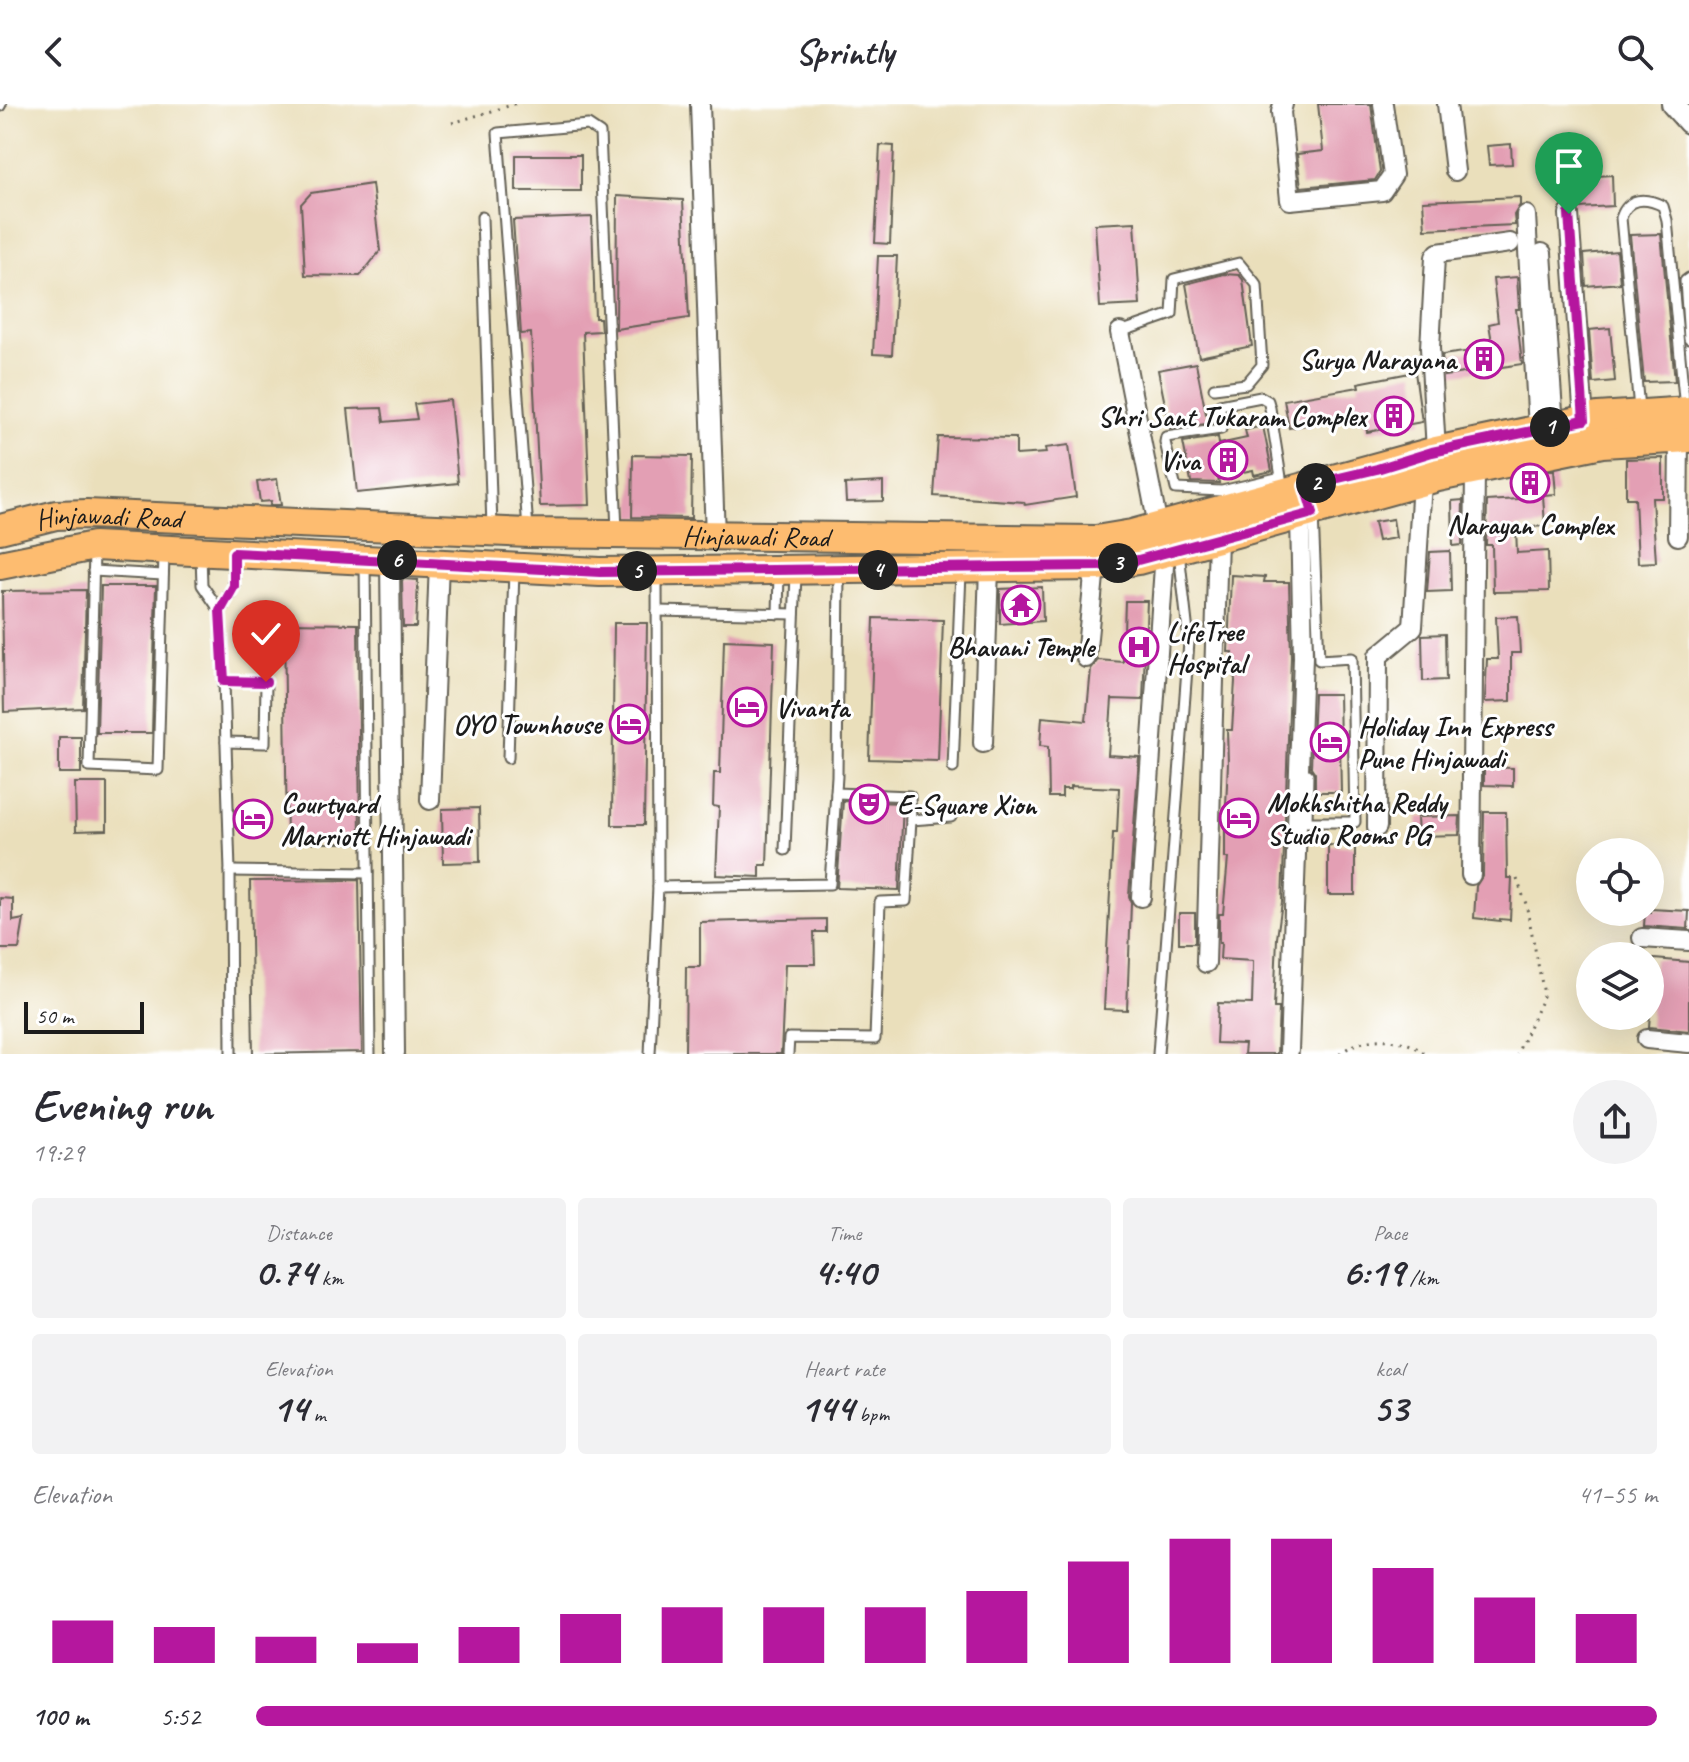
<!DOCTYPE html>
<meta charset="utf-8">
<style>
:root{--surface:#fff;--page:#f2f2f3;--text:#2b2b33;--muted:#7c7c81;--accent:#b5179e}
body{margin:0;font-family:Caveat,sans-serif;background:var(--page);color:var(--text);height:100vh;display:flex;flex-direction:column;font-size:30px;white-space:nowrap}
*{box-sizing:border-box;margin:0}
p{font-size:26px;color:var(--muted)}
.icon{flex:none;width:44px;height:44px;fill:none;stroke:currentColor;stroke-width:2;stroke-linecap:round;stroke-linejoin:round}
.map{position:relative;height:950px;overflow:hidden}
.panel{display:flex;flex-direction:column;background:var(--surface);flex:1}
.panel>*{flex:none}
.fabs{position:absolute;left:1576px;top:734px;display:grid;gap:16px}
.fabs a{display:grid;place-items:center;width:88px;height:88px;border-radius:50%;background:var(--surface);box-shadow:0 8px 32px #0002;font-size:40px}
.scale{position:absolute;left:24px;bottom:20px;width:120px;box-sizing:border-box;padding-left:8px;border:4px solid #1c1c1c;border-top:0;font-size:22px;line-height:28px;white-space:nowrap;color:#1c1c1c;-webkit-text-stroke:6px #fff;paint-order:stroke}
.pin{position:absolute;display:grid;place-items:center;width:68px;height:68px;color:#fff;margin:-82px -34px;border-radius:50% 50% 50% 0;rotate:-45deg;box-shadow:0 0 8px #0007}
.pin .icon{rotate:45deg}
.km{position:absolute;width:40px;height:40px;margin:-20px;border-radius:50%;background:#222;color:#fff;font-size:22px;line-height:40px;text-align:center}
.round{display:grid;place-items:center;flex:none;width:84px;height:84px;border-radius:42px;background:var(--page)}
.summary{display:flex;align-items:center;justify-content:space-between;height:136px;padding:0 32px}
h1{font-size:44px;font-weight:600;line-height:60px}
.stats{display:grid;grid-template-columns:repeat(3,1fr);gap:12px;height:136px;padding:8px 32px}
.stats div{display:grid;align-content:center;border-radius:8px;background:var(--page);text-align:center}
.stats b{font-size:40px;font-weight:600}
.stats small{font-size:22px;font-weight:400}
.stats p{font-size:22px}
.chart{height:224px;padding:16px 32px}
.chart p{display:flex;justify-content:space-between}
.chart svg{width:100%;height:144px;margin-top:8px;stroke:var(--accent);stroke-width:6}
ul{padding:0 32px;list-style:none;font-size:26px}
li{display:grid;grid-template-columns:128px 96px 1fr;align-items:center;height:60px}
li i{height:20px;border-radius:10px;background:var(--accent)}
header{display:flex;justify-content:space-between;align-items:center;height:104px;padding:0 32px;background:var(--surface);font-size:36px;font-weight:600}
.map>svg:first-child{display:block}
</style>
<header><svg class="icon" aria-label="back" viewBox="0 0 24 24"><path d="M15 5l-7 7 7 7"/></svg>Sprintly<svg class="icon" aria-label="search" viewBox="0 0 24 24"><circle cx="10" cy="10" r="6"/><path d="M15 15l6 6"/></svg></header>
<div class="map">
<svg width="1689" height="950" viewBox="0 0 1689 950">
<rect width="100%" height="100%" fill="#fff"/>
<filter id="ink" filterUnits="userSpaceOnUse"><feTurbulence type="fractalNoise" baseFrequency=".0125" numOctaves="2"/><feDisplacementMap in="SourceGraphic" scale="16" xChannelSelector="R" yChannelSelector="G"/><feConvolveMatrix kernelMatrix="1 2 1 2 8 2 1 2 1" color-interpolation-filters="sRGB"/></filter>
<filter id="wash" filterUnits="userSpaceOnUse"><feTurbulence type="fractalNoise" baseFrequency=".006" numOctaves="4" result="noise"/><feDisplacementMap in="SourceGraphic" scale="32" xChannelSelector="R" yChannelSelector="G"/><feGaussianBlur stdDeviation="1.8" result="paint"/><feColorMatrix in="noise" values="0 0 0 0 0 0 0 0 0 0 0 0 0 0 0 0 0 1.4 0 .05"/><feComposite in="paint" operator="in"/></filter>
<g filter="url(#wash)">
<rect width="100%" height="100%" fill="#eadfbb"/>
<g id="blocks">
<g fill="#e39fb4">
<path d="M 1318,0 L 1371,0 L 1380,68 L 1375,76 L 1301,83 L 1297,50 L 1323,47 Z"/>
<path d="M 1511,40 L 1512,60 L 1489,61 L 1487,42 Z"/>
<path d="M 880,41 L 894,42 L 890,140 L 875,139 Z"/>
<rect x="516" y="51" width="65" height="36"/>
<path d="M 1612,71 L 1613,102 L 1579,104 L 1568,98 L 1567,74 Z"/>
<path d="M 372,80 L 380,147 L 360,172 L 305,171 L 301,100 L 311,89 Z"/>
<path d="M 617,92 L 683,96 L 689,214 L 616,225 Z"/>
<path d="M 1520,93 L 1520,101 L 1514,111 L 1515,121 L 1425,125 L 1423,97 Z"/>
<path d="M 592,113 L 595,214 L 600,214 L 601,227 L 583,228 L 590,401 L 540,402 L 531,229 L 521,230 L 513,116 Z"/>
<path d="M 1135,118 L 1140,201 L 1100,203 L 1095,120 Z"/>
<path d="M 1661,130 L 1675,277 L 1644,278 L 1630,131 Z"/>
<path d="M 1617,147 L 1620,179 L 1586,182 L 1584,150 Z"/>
<path d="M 878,152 L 897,152 L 892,251 L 873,250 Z"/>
<path d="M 1224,170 L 1239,171 L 1243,176 L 1252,242 L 1199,253 L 1186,180 Z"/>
<path d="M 1517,173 L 1519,205 L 1516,205 L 1522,260 L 1444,272 L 1442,251 L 1493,244 L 1489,220 L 1498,218 L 1493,175 Z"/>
<path d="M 1610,224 L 1615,277 L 1593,279 L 1589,226 Z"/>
<path d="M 1196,259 L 1206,310 L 1213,309 L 1213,319 L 1170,325 L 1158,266 Z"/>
<path d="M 1415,268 L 1422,318 L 1367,328 L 1364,310 L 1289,324 L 1284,296 L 1359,283 L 1358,279 Z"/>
<path d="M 450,296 L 458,379 L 357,389 L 348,305 L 382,304 L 384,318 L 417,315 L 414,300 Z"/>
<path d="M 1263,322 L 1272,367 L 1254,371 L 1253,366 L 1218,373 L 1219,379 L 1191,378 L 1183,338 L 1218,333 L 1219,340 L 1247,334 L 1245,326 Z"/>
<path d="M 938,333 L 1016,334 L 1016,351 L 1046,349 L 1045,344 L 1069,341 L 1076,393 L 1025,401 L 1024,398 L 934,392 Z"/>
<path d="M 633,351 L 692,352 L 691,414 L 632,413 Z"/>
<path d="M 1663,354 L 1663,394 L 1652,394 L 1656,458 L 1638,459 L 1635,394 L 1626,394 L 1626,355 Z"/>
<path d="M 1554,366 L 1556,390 L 1543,391 L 1545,422 L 1516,424 L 1517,449 L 1548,447 L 1549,487 L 1493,488 L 1492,441 L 1486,441 L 1487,397 L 1518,395 L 1516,374 Z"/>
<path d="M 277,375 L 281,401 L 270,401 L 271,397 L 260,398 L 257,378 Z"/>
<path d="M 883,378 L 883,397 L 846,398 L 845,380 Z"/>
<path d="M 1463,396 L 1462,441 L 1453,442 L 1452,397 Z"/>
<path d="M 1393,415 L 1396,434 L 1378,437 L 1374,418 Z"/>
<path d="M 1450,447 L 1451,487 L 1427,488 L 1430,448 Z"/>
<path d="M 1231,471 L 1265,473 L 1264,478 L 1289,478 L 1291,553 L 1282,798 L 1277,834 L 1274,904 L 1279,904 L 1277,950 L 1244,950 L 1245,940 L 1216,939 L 1218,899 L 1252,900 L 1253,864 L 1253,857 L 1220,855 L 1221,839 L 1219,839 L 1219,810 L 1223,810 L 1228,754 L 1225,754 L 1225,723 L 1228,659 L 1227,626 L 1232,626 L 1235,577 L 1233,548 L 1228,548 Z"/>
<path d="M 402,475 L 418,476 L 416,523 L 403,523 Z"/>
<path d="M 101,482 L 156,482 L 152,629 L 97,629 Z"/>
<path d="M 1042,483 L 1043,517 L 1000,520 L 1000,485 Z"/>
<path d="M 86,486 L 83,604 L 4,608 L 2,487 Z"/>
<path d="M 1125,497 L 1147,497 L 1143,596 L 1112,595 L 1108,651 L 1139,653 L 1129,792 L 1131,799 L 1127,906 L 1104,905 L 1113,729 L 1117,729 L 1119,684 L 1070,682 L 1070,685 L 1062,685 L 1062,693 L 1049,693 L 1048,643 L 1040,642 L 1042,613 L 1086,617 L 1091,565 L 1098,556 L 1123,558 Z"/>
<path d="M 1518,512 L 1520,549 L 1511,549 L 1511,597 L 1485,598 L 1487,555 L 1498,555 L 1496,513 Z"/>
<path d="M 874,514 L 943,516 L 938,657 L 869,655 Z"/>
<path d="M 284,519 L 358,520 L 360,739 L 287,739 Z"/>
<path d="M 614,519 L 647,519 L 644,721 L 612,721 Z"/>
<path d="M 1445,530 L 1446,576 L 1423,577 L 1422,531 Z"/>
<path d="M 724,536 L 774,538 L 767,761 L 760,761 L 760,773 L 716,771 L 719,703 L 713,702 L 714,669 L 720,669 Z"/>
<path d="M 1314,590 L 1339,590 L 1341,688 L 1315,688 L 1315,669 L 1311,663 Z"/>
<rect x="59" y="633" width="22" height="36"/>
<path d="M 1484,663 L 1513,664 L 1513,682 L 1484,681 Z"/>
<path d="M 75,679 L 107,679 L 107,726 L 76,727 Z"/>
<path d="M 843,697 L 903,699 L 899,786 L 837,784 Z"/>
<path d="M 479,704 L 480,758 L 443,759 L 442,705 Z"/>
<path d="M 1484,708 L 1506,708 L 1507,774 L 1512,774 L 1510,816 L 1500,815 L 1500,817 L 1474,814 L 1476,782 L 1483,771 Z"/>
<path d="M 1460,712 L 1459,731 L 1418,732 L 1417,713 Z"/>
<path d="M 1328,741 L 1355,742 L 1355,791 L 1328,791 Z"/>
<path d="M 359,776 L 362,948 L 253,950 L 250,777 Z"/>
<path d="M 0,794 L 13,795 L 13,817 L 24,815 L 19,845 L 0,845 Z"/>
<path d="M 1650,805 L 1689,807 L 1688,825 L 1644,822 L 1645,808 L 1650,808 Z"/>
<rect x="1179" y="809" width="16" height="30"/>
<path d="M 826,815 L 826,828 L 814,828 L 815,860 L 785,860 L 781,950 L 685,950 L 686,863 L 700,863 L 700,818 Z"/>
<path d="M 1654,855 L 1689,858 L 1689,927 L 1649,923 Z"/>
</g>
</g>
</g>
<g filter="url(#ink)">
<use href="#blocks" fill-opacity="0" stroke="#646054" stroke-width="2"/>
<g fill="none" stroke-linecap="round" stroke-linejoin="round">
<defs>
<g id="service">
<path d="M 0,2 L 1,0"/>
<path d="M 482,113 L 492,424"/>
<path d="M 1689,174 L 1685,177 L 1689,235"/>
<path d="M 1120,228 L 1172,210 L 1174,175 L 1239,159 L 1257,181 L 1262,261 L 1246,280 L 1214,284"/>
<path d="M 1639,305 L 1621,114 C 1628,93 1645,93 1663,102 L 1667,116 L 1685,305"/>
<path d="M 1281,373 L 1222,387 L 1176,385 L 1165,338 L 1166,333 L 1221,325 L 1220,301 L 1261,293 L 1268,297 L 1270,304 L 1283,386"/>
<path d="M 528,425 L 498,29 L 588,21 L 600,29 L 617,427"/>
<path d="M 94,446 L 89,663 L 158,666 L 164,450"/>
<path d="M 201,451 L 202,481 L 220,507 L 224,577 L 230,767 L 231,950"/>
<path d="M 365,457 L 370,950"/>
<path d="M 93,467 L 163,471"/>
<path d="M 220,507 L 234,482 L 234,454"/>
<path d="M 657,507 L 794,510"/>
<path d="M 778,510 L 779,469"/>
<path d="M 224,577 L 266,578 L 265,639 L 226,638"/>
<path d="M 508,654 L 514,466"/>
<path d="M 953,664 L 961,468"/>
<path d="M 1308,670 L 1307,718 L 1355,718 L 1352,554 L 1319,556 L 1313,410"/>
<path d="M 836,689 L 910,692 L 911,716"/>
<path d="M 785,746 L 796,470"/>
<path d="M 230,767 L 368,769"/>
<path d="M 658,783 L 830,780 L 837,672 L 839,470"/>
<path d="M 650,950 L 658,783 L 657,471"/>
<path d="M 788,950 L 789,934 L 875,935 L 880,798 L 906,797 L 911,716 L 951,713"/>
<path d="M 1158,950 L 1189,538 L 1179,448"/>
</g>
<g id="minor">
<path d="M 700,0 L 715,433"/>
<path d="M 1283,0 L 1281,8 L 1290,96 L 1382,87 L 1393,71 L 1383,0"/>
<path d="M 1447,0 L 1455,67"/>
<path d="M 1569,110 L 1584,316"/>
<path d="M 1526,111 L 1538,325"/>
<path d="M 1542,149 L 1554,322"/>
<path d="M 1120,228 L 1158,422"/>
<path d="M 1436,347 L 1430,244 L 1435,153 L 1438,149 L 1510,139"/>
<path d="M 1678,432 L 1679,334"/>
<path d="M 390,456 L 395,949"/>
<path d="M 1086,554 L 1095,462"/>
<path d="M 983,639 L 989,464"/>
<path d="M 430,696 L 439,458"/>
<path d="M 1377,723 L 1378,552 L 1413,523 L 1422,378"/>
<path d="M 1471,771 L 1475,366"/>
<path d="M 1141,793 L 1165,448"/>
<path d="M 1642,834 L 1689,837"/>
<path d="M 1206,859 L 1218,434"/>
<path d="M 1647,935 L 1689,939"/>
<path d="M 1289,947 L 1303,553 L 1300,413"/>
</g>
<path id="tertiary" d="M 1673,0 L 1689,18"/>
<g id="primary">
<path id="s1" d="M 0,425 L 56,411 L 87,410 L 529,429 L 1096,436 L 1132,430 L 1436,347 L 1598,313 L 1689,307"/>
<path d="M 0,461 L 94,442 L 600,468 L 1099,462 L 1138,456 L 1438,373 L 1602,339 L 1689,334"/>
</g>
</defs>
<use href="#service" stroke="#646054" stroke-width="13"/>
<use href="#minor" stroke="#646054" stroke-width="22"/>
<use href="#tertiary" stroke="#646054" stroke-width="26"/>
<use href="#primary" stroke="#646054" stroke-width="32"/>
<g stroke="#646054" stroke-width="3" stroke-dasharray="2 6" stroke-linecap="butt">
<path d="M 452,19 L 515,0"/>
<path d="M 1517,775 L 1526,800 L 1544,890 L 1517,950"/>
<path d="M 1340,950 C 1361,931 1404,931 1425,950"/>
</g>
<use href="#service" stroke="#fff" stroke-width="9"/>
<use href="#minor" stroke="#fff" stroke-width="18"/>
<use href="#tertiary" stroke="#fff" stroke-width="22"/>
<use href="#primary" stroke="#fdbc6f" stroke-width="28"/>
</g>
</g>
<g fill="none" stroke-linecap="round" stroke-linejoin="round" filter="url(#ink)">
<defs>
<path id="route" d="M 266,578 L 224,577 L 220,507 L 234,482 L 234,449 L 600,468 L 1099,462 L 1138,456 L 1313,409 L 1305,382 L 1377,365 L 1432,348 L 1584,316 L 1569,110"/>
</defs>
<use href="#route" stroke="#fff" stroke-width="16"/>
<use href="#route" stroke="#b5179e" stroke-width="10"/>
</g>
<defs>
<symbol id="building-ring" viewBox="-11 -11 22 22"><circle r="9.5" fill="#fff" stroke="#b5179e" stroke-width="1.5"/><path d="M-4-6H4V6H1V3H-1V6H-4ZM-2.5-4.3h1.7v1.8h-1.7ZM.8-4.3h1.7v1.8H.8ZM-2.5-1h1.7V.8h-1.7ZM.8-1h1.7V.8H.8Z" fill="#b5179e"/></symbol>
<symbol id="temple-ring" viewBox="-11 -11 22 22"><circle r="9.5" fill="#fff" stroke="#b5179e" stroke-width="1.5"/><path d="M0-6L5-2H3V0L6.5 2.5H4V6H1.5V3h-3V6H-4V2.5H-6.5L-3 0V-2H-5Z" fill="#b5179e"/></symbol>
<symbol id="hospital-ring" viewBox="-11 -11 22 22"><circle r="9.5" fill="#fff" stroke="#b5179e" stroke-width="1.5"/><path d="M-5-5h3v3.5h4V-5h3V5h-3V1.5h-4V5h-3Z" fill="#b5179e"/></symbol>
<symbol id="hotel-ring" viewBox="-11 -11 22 22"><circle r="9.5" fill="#fff" stroke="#b5179e" stroke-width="1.5"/><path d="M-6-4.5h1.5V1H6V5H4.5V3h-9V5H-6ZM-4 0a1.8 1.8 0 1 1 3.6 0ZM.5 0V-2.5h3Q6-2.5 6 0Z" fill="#b5179e"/></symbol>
<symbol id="theatre-ring" viewBox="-11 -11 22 22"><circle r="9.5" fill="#fff" stroke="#b5179e" stroke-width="1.5"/><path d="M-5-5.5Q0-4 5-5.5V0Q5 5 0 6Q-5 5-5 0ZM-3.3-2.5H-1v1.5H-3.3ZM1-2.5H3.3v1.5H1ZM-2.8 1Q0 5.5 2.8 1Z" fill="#b5179e"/></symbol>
</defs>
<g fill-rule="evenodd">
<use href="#building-ring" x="1462" y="233" width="44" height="44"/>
<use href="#building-ring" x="1372" y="290" width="44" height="44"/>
<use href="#building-ring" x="1206" y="334" width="44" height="44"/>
<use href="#building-ring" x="1508" y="357" width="44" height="44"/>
<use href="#temple-ring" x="999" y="479" width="44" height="44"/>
<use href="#hospital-ring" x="1117" y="521" width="44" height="44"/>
<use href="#hotel-ring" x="725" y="581" width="44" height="44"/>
<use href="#hotel-ring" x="607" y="598" width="44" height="44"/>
<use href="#hotel-ring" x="1308" y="616" width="44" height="44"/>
<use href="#theatre-ring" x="847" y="678" width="44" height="44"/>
<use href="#hotel-ring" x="1217" y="692" width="44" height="44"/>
<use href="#hotel-ring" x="231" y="693" width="44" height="44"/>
</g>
<g text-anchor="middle" stroke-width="6" stroke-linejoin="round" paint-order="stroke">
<g font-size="28" font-weight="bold" fill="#1c1c1c" stroke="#fff" text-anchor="start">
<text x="1456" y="265" text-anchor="end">Surya Narayana</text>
<text x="1366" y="322" text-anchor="end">Shri Sant Tukaram Complex</text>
<text x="1200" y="366" text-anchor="end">Viva</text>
<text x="1530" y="430" text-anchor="middle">Narayan Complex</text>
<text x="1167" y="537">LifeTree<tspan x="1167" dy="32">Hospital</tspan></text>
<text x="1021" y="552" text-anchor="middle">Bhavani Temple</text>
<text x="775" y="613">Vivanta</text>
<text x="601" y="630" text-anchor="end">OYO Townhouse</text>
<text x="1358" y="632">Holiday Inn Express<tspan x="1358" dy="32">Pune Hinjawadi</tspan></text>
<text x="1267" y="708">Mokhshitha Reddy<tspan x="1267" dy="32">Studio Rooms PG</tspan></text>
<text x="281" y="709">Courtyard<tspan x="281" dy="32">Marriott Hinjawadi</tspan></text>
<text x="897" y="710">E-Square Xion</text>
</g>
<g font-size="28" fill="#1c1c1c" stroke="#fff">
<text dy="10" stroke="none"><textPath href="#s1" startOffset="110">Hinjawadi Road</textPath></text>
<text dy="10" stroke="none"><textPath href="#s1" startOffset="758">Hinjawadi Road</textPath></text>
</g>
</g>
</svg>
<div class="fabs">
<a><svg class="icon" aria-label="locate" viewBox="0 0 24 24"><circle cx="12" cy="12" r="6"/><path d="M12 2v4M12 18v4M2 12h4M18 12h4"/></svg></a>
<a><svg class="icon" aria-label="layers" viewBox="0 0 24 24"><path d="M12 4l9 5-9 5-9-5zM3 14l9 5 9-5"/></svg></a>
</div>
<div class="scale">50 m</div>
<div class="pin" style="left:1569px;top:110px;background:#1e9e55"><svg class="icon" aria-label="arrive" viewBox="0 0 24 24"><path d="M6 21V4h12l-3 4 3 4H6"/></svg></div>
<div class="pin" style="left:266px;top:578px;background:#d93025"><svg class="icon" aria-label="check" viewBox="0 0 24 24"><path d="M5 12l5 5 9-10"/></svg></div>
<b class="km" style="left:1550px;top:323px">1</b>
<b class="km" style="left:1316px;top:379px">2</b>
<b class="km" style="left:1118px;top:459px">3</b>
<b class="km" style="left:878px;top:466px">4</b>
<b class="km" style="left:637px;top:467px">5</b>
<b class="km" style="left:397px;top:456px">6</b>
</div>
<section class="panel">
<div class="summary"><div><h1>Evening run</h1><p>19:29</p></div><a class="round"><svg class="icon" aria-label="share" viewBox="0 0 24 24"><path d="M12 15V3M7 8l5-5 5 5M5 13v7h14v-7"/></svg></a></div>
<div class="stats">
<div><p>Distance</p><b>0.74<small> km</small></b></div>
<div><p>Time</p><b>4:40</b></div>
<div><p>Pace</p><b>6:19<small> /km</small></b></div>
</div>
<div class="stats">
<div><p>Elevation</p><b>14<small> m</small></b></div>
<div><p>Heart rate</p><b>144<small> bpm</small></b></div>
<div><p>kcal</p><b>53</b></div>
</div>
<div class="chart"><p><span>Elevation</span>41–55 m</p>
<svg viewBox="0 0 160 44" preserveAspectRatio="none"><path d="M5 44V31M15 44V33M25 44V36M35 44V38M45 44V33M55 44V29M65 44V27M75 44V27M85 44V27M95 44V22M105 44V13M115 44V6M125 44V6M135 44V15M145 44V24M155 44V29"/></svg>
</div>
<ul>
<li><b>100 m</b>5:52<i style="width:100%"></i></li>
</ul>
</section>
